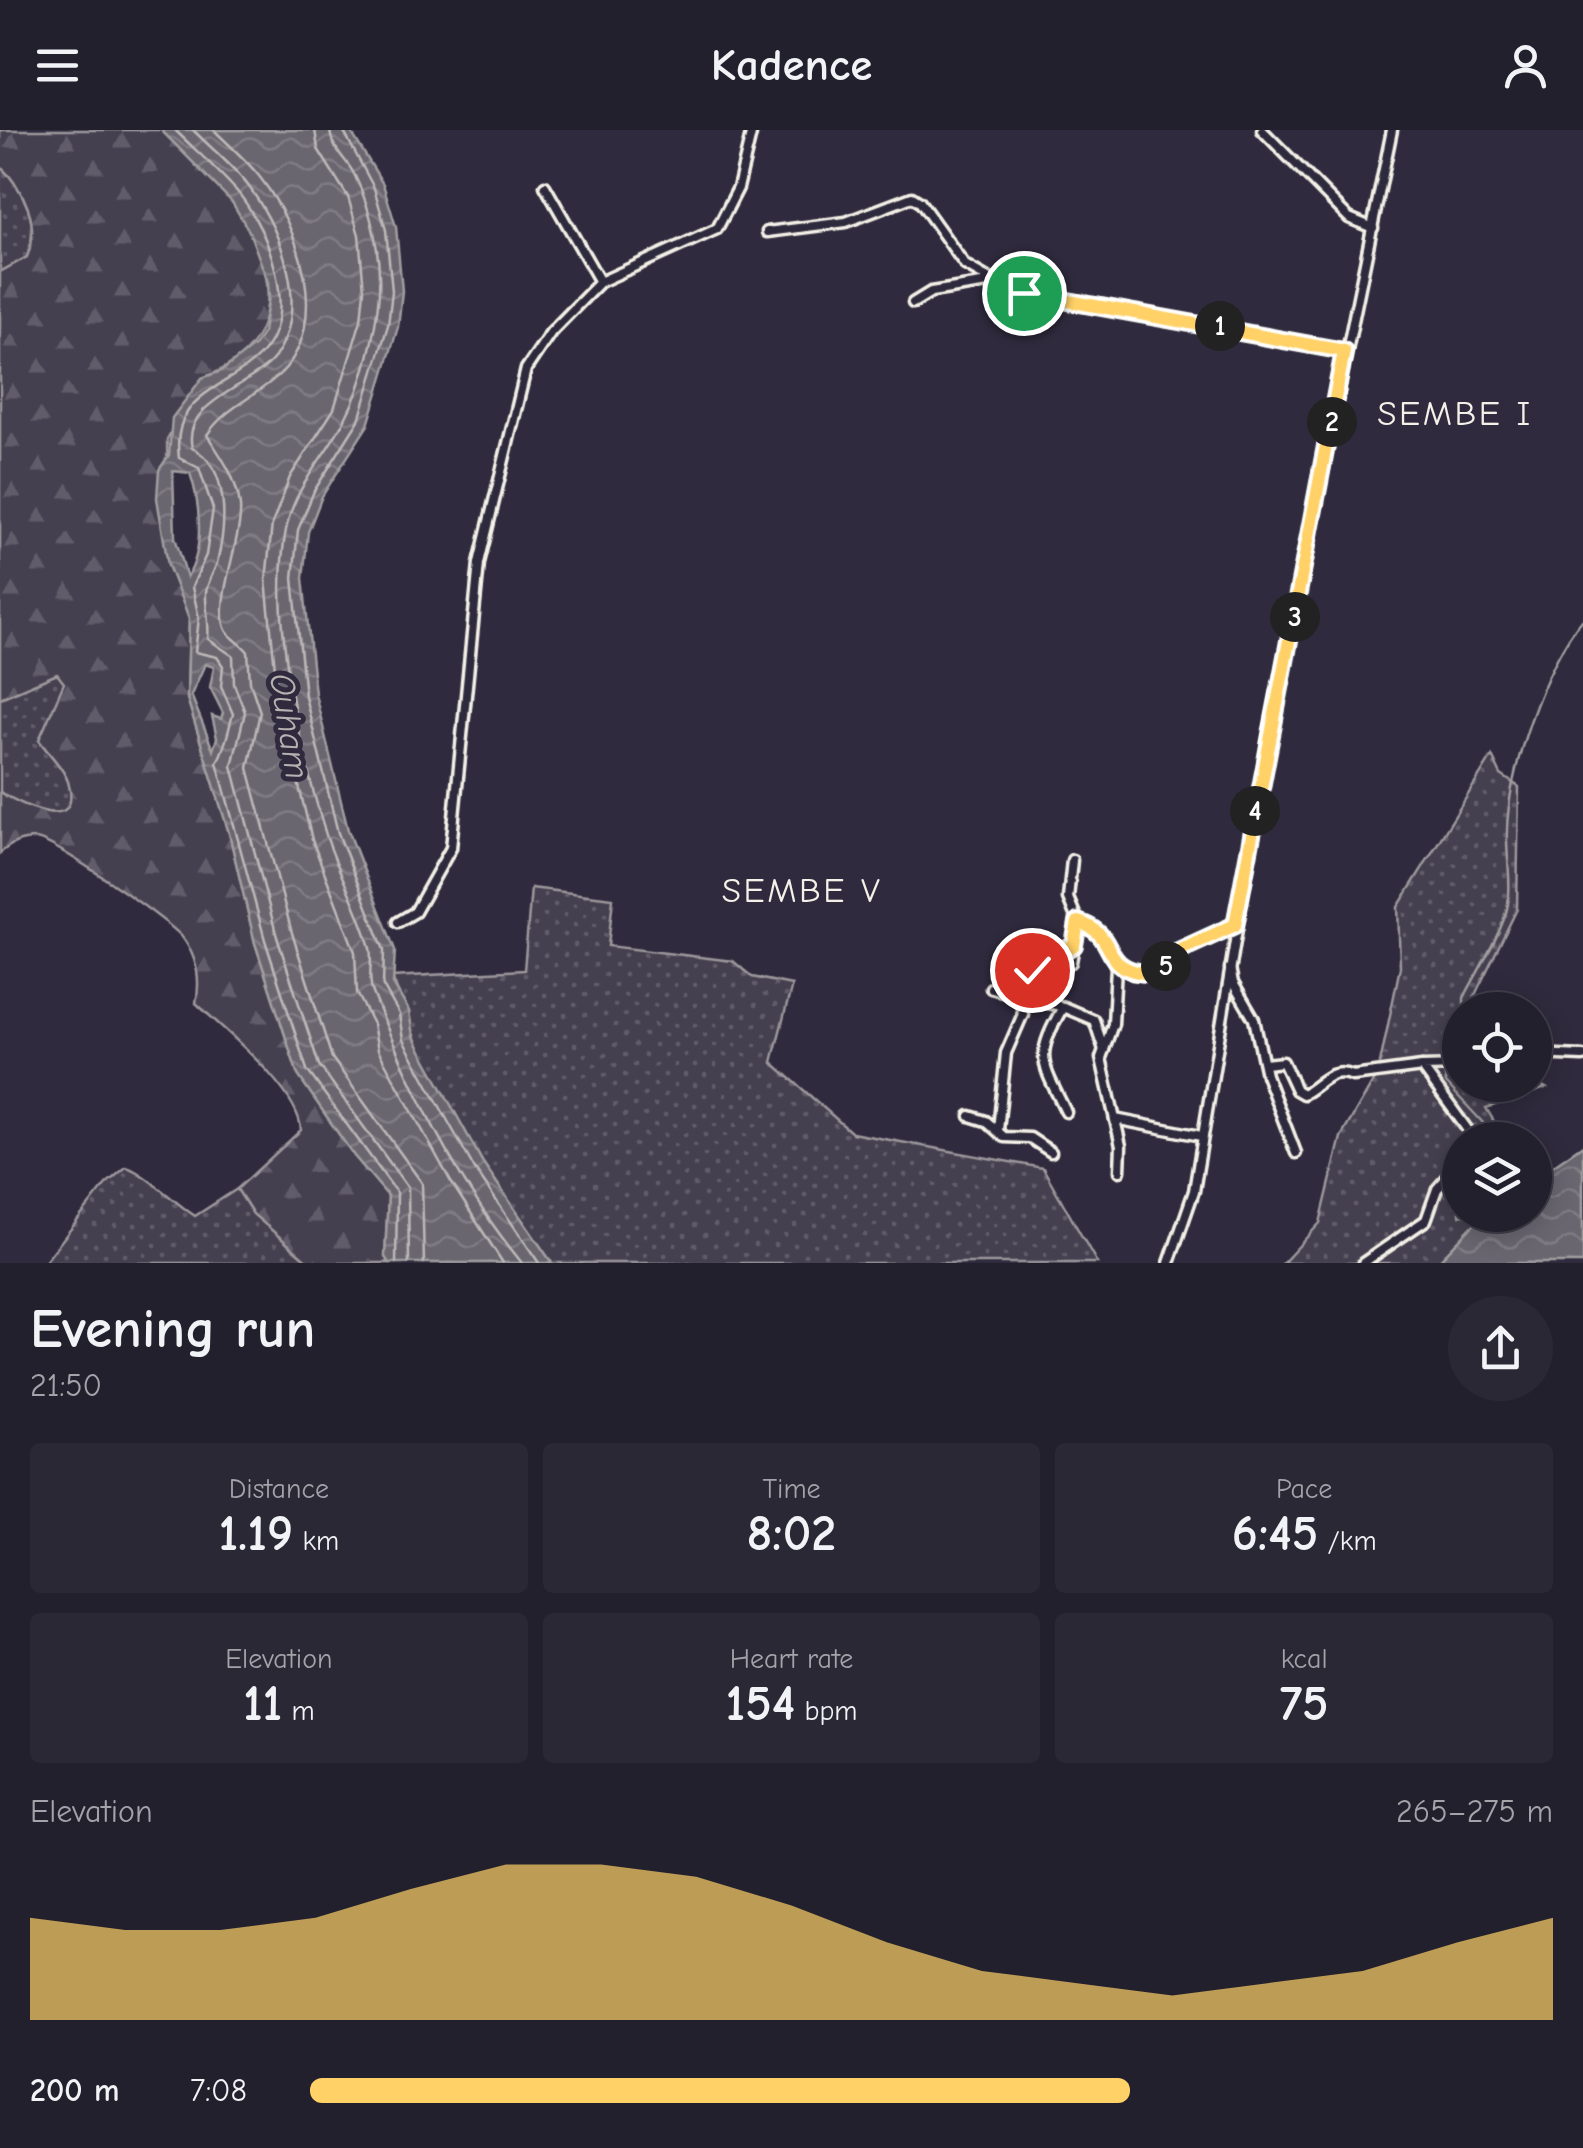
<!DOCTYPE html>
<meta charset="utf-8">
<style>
:root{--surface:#23202e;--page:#2b2836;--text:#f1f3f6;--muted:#a3a3aa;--line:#403e4a;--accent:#ffd166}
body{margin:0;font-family:"Comic Neue",sans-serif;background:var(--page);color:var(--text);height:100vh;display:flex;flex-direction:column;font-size:38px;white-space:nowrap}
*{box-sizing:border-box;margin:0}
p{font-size:32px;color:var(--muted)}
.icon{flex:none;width:55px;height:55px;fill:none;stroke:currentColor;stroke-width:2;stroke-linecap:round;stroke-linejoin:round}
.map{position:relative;height:1133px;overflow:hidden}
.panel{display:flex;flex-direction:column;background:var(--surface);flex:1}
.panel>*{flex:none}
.buttons{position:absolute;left:1442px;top:862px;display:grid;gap:20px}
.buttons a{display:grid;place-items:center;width:110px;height:110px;border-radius:50%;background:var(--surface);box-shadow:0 5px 25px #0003,0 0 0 2px var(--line);font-size:50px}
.pin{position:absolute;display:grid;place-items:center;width:85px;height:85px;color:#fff;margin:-42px;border:5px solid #fff;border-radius:50%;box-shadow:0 2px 10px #0007}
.km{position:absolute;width:50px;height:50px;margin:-25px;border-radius:50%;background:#222;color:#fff;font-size:28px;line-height:50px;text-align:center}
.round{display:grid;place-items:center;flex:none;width:105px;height:105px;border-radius:52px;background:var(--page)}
.summary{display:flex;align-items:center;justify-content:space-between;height:170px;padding:0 30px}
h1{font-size:55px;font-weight:700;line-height:75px}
.figures{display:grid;grid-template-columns:repeat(3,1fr);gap:15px;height:170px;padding:10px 30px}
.figures div{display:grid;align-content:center;border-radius:10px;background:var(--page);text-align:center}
.figures b{font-size:50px;font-weight:700}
.figures small{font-size:28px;font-weight:400}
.figures p{font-size:28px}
.chart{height:280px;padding:20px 30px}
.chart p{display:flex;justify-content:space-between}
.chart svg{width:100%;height:180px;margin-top:10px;fill:var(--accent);opacity:.7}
ul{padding:0 30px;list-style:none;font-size:32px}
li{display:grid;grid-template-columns:160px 120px 1fr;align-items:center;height:75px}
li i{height:25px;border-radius:12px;background:var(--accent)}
header{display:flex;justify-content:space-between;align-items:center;height:130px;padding:0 30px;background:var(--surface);font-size:45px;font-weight:700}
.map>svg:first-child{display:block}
</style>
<header><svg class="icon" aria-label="menu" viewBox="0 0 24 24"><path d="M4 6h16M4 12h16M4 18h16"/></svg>Kadence<svg class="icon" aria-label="person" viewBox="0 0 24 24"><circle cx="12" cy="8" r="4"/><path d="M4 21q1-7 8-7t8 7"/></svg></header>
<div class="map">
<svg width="1583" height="1133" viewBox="0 0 1583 1133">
<defs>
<pattern id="grass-dots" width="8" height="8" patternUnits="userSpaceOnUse" patternTransform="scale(2.5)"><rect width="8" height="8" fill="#454050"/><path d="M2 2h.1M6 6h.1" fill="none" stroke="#605c69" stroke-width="1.8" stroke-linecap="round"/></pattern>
<pattern id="forest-firs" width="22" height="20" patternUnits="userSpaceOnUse" patternTransform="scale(2.5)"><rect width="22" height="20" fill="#454050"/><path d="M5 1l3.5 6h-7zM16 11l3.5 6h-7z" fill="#605c69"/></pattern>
<pattern id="water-waves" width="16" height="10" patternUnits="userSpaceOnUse" patternTransform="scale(2.5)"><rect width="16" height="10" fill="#6a6670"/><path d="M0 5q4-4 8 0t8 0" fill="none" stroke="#807c84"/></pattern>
</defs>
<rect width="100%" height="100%" fill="#2f2a3d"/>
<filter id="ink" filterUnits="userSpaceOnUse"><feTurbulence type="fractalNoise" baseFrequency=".01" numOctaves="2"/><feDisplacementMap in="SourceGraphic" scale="20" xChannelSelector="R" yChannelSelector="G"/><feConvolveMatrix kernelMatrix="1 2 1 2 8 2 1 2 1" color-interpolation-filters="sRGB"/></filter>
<g filter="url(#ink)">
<g fill="url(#grass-dots)" stroke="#9c989c" stroke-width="2.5">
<path d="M 0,36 C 24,59 41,94 27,127 L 0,142 Z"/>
<path d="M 57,544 L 65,553 L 39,610 C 48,623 66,640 69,655 C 81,706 17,673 0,662 L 0,568 Z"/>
<path d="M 1492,626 L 1501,645 L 1519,657 L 1517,779 L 1474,867 L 1479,880 L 1460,880 L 1460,955 L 1535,952 L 1546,958 L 1486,978 L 1505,1010 L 1460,1010 L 1460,1085 L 1483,1085 L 1437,1133 L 1283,1133 L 1320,1093 L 1341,1007 L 1378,943 L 1400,837 L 1398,777 Z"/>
<path d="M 531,758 L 613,768 L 608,816 L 733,831 L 752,847 L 792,855 L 772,932 L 852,1003 L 1043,1038 L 1097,1133 L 552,1133 L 483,1033 L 420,921 L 392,847 L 524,840 Z"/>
<path d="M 126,1037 C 143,1041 176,1074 195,1086 L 237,1059 L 253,1084 L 310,1133 L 44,1133 L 106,1054 Z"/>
</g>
<path fill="url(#forest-firs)" stroke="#9c989c" stroke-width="2.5" d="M 0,0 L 161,0 C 184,23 212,46 232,72 C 280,135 288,219 202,248 L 167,309 L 168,435 L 189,488 L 187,568 L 229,703 L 255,813 L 298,945 L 354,1026 L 388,1066 L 385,1127 L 389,1133 L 310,1133 L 253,1084 L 237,1059 L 301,1000 C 299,960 225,901 196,873 C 201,849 197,827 182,807 C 169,791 52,709 35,709 C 20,709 11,714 0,723 L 0,662 C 17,673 81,706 69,655 C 66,640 48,623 39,610 L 64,553 L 57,544 L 0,568 L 0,142 L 27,127 C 41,94 24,59 0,36 Z"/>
<g fill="url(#water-waves)" stroke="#a19ea0" stroke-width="2.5" fill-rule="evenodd">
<path d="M 161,0 L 350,0 L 383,54 L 396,97 L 402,161 L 398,197 L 368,295 L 322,366 L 308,402 L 303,448 L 315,564 L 348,700 L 395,820 L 393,854 L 409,881 L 413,906 L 483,1033 L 552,1133 L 389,1133 L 385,1127 L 388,1066 L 354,1026 L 298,945 L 255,813 L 229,703 L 187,568 L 189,488 L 168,435 L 157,368 L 159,340 L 169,325 L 172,288 L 202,248 L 222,241 L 255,215 L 263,202 L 269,167 L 268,152 L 249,101 L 232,72 ZM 173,341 L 190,343 C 200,372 205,420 187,447 L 175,407 ZM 205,534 L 214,537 L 210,557 L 223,583 L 221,589 L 212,586 L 217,608 L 213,620 L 191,565 Z"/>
<path d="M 1583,1015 L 1583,1133 L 1437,1133 L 1483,1085 L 1535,1085 L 1535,1048 Z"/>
</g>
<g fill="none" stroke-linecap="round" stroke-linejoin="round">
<g stroke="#bdb9b8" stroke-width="2.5">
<path d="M 175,0 C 196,21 221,42 240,65 C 269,103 299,180 263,222 C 230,260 170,260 179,328 L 199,338 L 213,379 L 206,425 L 192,457 L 199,488 L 195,522 L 217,527 L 223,536 L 221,556 L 233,584 C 228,601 226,617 217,632 L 265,810 L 307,940 L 397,1063 L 396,1133"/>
<path d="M 193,0 C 212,19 237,39 252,61 C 283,106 310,177 275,227 C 253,257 181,271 192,318 C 231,337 226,398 217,433 C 214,441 207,454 206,462 C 205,477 210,491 208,509 L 233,526 L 234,554 L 245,582 L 232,636 L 277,807 L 319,935 L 408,1058 L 409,1133"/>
<path d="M 214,0 C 230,16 249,32 262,50 C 299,98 331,191 282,242 C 257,267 226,276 207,305 C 221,326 237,348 240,376 C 243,406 213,475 226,500 C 229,507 243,514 248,522 L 250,552 L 260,582 L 248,638 L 292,803 L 332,928 L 422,1053 L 424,1133"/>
<path d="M 315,0 L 318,19 L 348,67 L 359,105 L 364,160 L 361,190 L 334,279 L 290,347 L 272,394 L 266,450 L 278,569 L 312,710 L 355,822 L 357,863 L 373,894 L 378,920 L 451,1052 L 503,1133"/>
<path d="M 330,0 C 331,19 347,29 355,46 C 372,81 381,124 379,163 C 376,202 364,253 346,287 C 327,325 294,356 286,400 C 269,487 300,621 326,705 C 338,743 360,780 370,818 C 373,832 367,848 373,863 C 409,955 458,1055 522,1133"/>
<path d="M 343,0 L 374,58 L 386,100 L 392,161 L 388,195 L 359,290 L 314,361 L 298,400 L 293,448 L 305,566 L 338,703 L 384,820 L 383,856 L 399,884 L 403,910 L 474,1038 L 539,1133"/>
</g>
<g stroke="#a19ea0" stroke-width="2.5">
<path d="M 1464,880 L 1464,868 C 1477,842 1496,813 1505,786 C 1514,759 1506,730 1507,702 C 1507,644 1545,532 1583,489"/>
<path d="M 1460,909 L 1445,944 L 1446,953 L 1499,1010"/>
</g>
<defs>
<g id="street">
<path d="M 1262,0 L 1349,88 L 1373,98"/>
<path d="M 545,56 L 600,152"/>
<path d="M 767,102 L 846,92 L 912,67 L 920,72 L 965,135 L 1005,158 L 1344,221"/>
<path d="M 913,173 L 931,162 L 994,152"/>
<path d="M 1072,730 L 1068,768 L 1078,792 L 1103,807 L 1116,837 L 1113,894 L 1101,928 L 1121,1016 L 1120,1041"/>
<path d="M 398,792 L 415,782 L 451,718 L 479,433 L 526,239 L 551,202 L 600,152 L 717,99 L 738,58 L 752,0"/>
<path d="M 1071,832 L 1078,792"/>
<path d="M 1116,834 L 1133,844 L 1160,844 L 1176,822 L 1235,795"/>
<path d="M 1230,838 L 1233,853 L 1254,889 L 1266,945 L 1296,1023"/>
<path d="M 1032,840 L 1074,815"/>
<path d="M 991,858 L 1063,877"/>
<path d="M 1535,924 L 1583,926"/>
<path d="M 1265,934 L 1283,932 L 1296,960 L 1303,964 C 1321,955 1330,936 1353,946 L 1422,937"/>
<path d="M 1460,936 L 1422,937 L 1475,1010"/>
<path d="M 1066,982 C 1041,931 1034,928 1063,877 L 1094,890 L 1104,920"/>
<path d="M 970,986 L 986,991 L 1004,1007 L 1030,1008 L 1051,1022"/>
<path d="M 1115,989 L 1201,1006"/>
<path d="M 998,1000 L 1006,923 L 1023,884 L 1019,862"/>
<path d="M 1169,1133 L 1194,1061 L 1269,604 L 1392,0"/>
<path d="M 1363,1133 L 1426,1090 L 1437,1059 L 1460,1033"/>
</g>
</defs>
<use href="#street" stroke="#f4f1e8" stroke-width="15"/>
<use href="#street" stroke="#2f2a3d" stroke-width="8"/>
</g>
</g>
<g fill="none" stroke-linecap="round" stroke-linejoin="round" filter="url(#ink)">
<defs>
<path id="route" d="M 1024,163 L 1344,221 L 1235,795 L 1176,822 L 1160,844 C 1093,844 1124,806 1078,792 L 1074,815 L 1032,840"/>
</defs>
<use href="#route" stroke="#fff" stroke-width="20"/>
<use href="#route" stroke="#ffd166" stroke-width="12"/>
</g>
<g text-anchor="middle" stroke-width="10" stroke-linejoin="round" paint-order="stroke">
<g font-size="35" letter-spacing="2.5" fill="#f4f1e8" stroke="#2f2a3d">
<text x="1455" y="295">SEMBE I</text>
<text x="802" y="772">SEMBE V</text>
</g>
<g font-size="35" font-style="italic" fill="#b6b2b2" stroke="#2f2a3d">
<text transform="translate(290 596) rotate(81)" y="12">Ouham</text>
</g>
</g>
</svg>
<div class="buttons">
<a><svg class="icon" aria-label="locate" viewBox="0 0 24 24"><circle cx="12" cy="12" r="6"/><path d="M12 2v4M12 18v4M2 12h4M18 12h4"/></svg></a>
<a><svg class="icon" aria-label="layers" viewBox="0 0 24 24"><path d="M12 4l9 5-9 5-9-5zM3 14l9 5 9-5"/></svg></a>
</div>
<div class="pin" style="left:1024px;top:163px;background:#1e9e55"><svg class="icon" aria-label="arrive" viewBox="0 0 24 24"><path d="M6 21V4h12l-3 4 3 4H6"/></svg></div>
<div class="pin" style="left:1032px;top:840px;background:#d93025"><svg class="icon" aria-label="check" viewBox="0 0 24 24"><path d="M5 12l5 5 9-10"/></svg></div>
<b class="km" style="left:1220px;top:196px">1</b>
<b class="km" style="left:1332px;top:292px">2</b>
<b class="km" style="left:1295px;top:487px">3</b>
<b class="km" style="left:1255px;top:681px">4</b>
<b class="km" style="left:1166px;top:836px">5</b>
</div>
<section class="panel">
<div class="summary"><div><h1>Evening run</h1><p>21:50</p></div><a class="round"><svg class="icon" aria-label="share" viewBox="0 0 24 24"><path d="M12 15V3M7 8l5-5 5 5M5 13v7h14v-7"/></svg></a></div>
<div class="figures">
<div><p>Distance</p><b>1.19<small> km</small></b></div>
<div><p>Time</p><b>8:02</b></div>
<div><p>Pace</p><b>6:45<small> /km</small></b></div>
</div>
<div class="figures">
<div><p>Elevation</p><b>11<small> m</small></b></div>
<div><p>Heart rate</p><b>154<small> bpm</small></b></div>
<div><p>kcal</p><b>75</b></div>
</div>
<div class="chart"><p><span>Elevation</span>265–275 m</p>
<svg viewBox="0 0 160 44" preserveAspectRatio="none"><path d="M0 44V19L10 22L20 22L30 19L40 12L50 6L60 6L70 9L80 16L90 25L100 32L110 35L120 38L130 35L140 32L150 25L160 19V44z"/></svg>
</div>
<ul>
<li><b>200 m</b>7:08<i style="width:66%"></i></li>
</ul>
</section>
